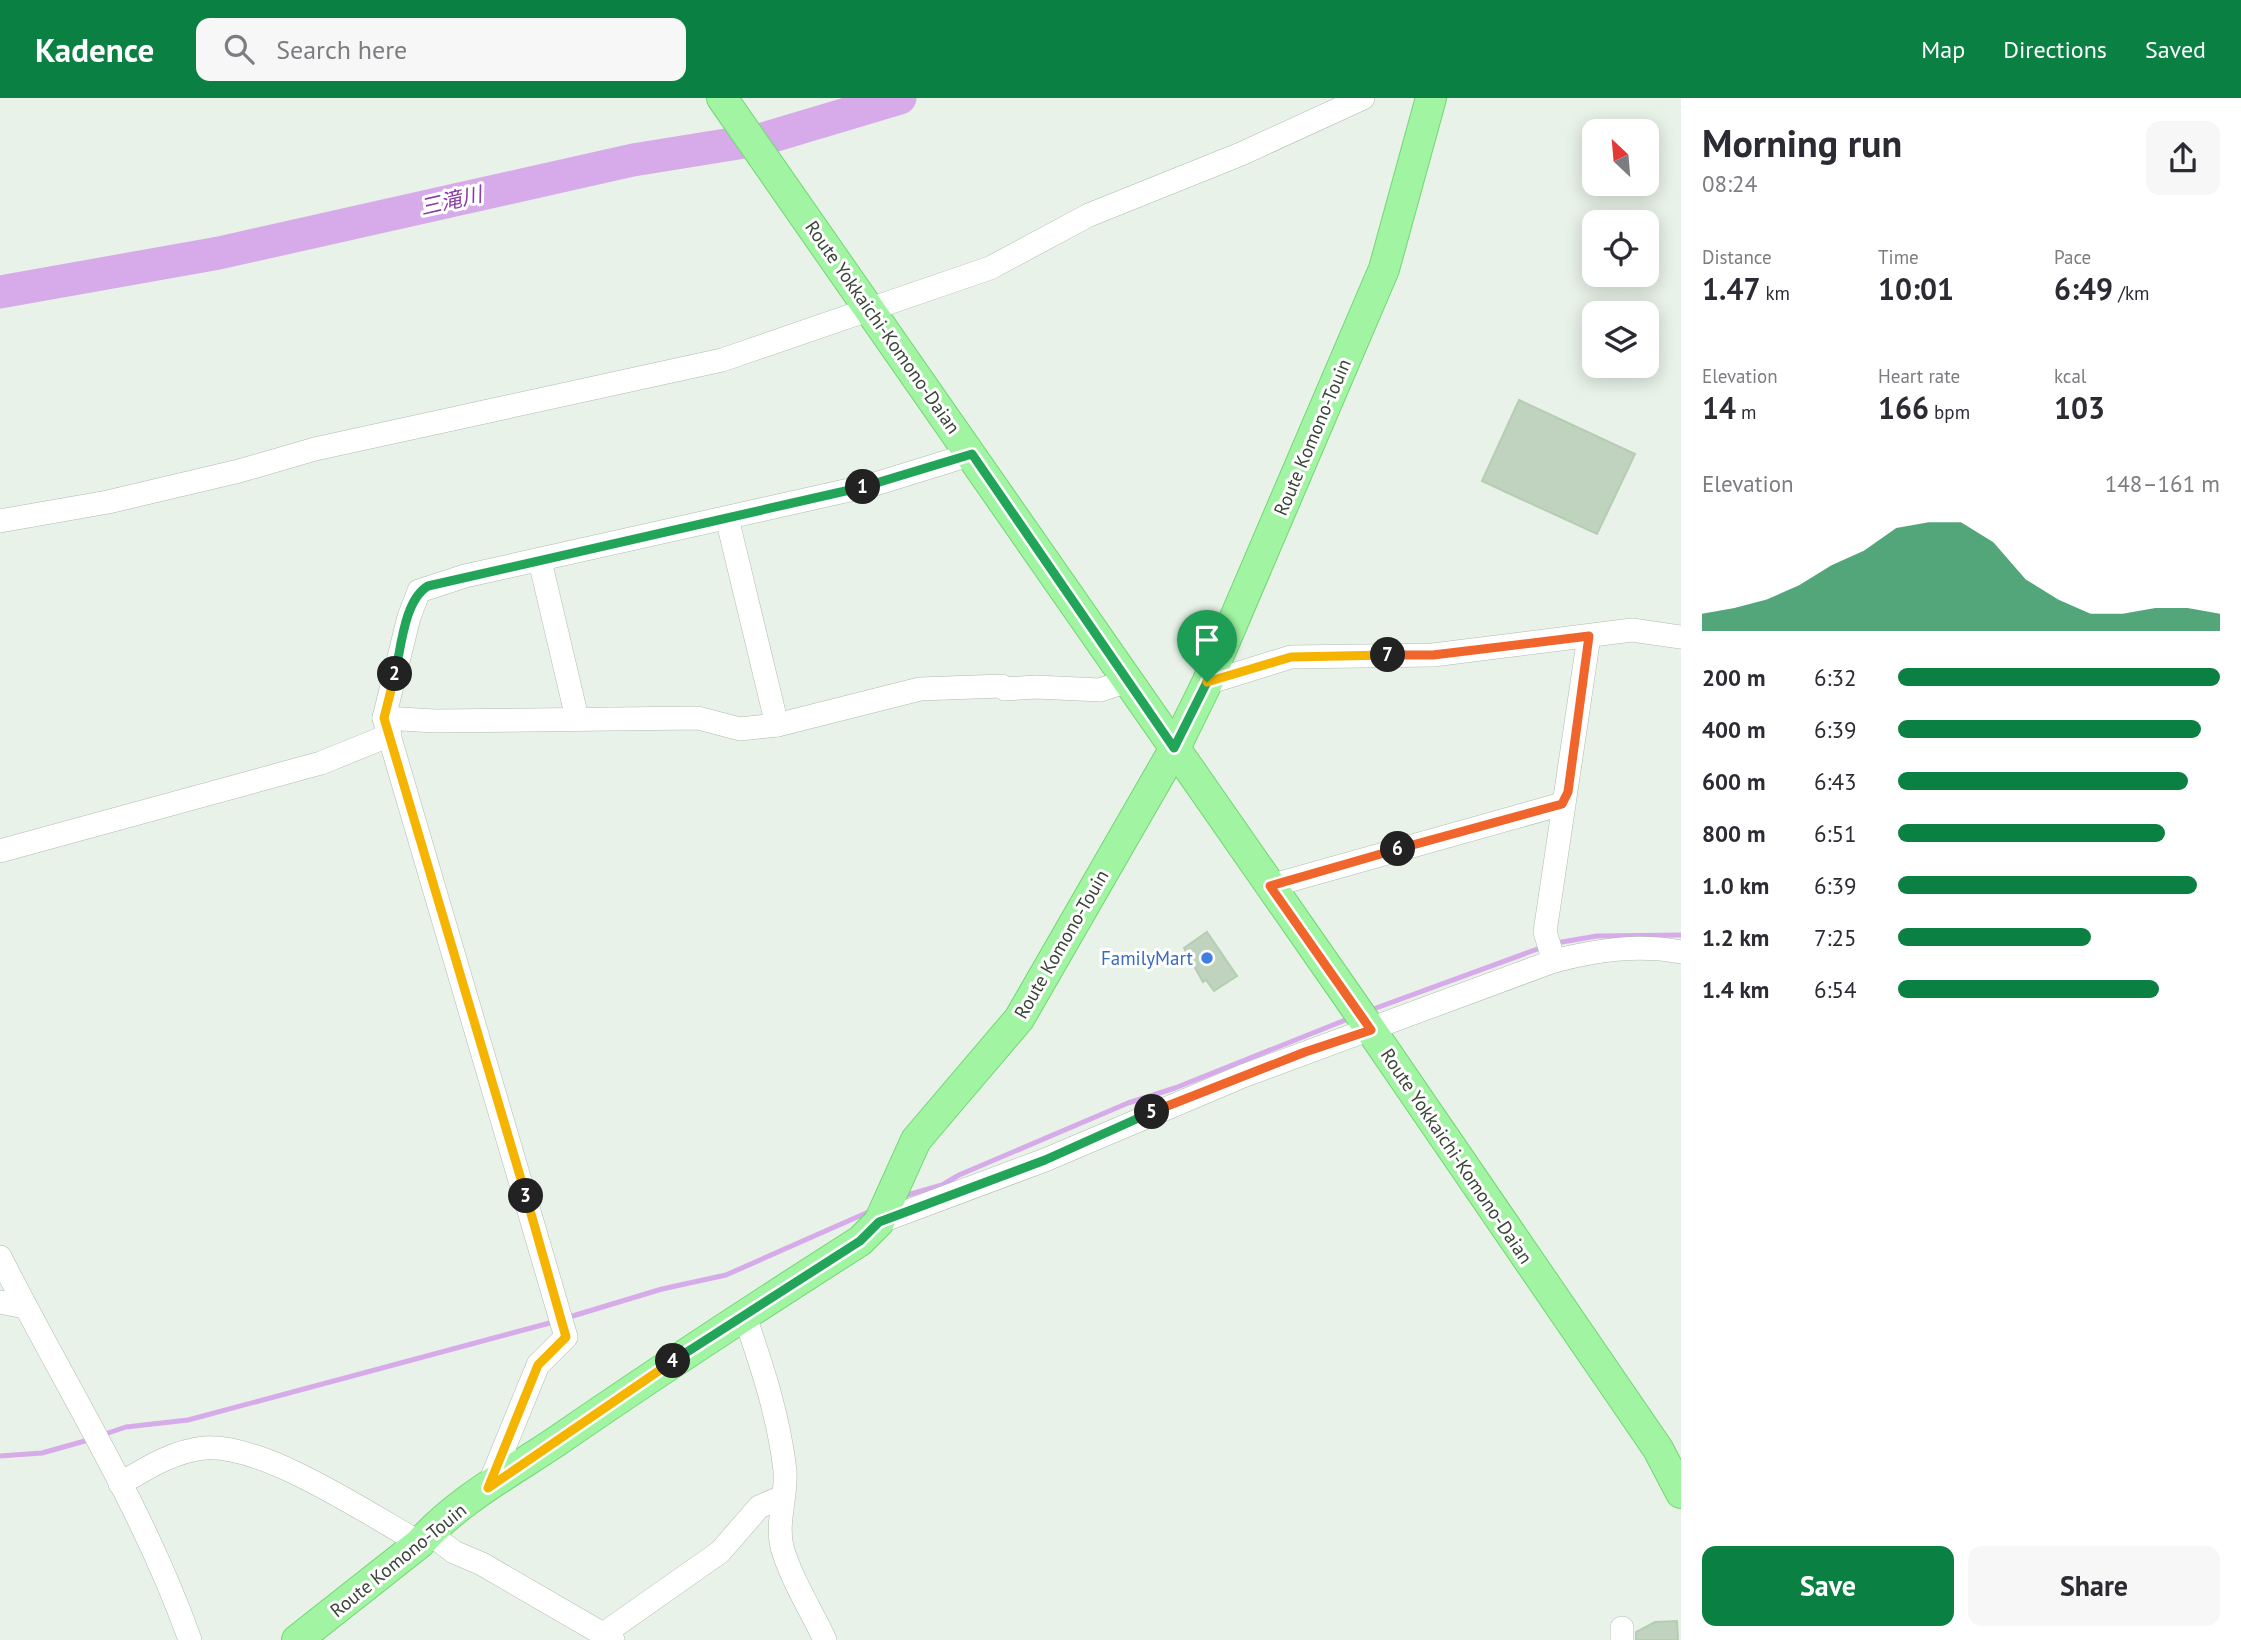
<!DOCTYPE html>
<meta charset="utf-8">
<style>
:root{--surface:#fff;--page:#f7f7f7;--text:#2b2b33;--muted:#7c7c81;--accent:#0b8043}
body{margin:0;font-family:"PT Sans","Noto Sans JP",sans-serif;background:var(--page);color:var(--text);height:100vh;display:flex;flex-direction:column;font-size:26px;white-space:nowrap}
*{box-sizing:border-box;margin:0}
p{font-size:23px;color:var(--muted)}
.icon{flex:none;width:38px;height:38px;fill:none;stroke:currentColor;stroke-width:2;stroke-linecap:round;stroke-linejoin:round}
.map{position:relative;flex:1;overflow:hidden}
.side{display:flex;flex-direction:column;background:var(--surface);width:560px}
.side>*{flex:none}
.needle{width:46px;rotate:334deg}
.controls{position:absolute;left:1582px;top:21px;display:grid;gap:14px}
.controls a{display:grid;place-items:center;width:77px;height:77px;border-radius:14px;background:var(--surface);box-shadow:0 4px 18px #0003;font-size:35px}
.pin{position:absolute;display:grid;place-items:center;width:60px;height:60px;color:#fff;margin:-72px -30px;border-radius:50% 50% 50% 0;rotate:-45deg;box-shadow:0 0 7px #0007}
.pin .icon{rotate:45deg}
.km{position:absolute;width:35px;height:35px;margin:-18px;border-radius:50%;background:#222;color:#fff;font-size:19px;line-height:35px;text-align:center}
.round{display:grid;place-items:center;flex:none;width:74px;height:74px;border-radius:14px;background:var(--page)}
.overview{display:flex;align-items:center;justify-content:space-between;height:119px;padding:0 21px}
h1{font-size:38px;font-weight:800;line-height:52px}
.figures{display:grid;grid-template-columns:repeat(3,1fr);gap:10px;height:119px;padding:7px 21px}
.figures div{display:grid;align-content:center}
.figures b{font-size:30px;font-weight:800}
.figures small{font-size:19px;font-weight:400}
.figures p{font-size:19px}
.chart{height:196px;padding:14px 21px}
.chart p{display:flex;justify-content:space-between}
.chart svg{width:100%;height:126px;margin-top:7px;fill:var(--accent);opacity:.7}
.button{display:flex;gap:14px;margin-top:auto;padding:14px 21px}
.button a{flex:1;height:80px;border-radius:14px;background:var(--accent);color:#fff;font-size:28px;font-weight:800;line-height:80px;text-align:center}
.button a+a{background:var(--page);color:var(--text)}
ul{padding:0 21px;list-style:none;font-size:23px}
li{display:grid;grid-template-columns:112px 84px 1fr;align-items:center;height:52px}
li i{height:18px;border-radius:9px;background:var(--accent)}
header{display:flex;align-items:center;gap:42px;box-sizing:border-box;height:98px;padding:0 35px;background:var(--accent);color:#fff}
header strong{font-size:33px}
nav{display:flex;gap:38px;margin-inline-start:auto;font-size:24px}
.search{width:490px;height:63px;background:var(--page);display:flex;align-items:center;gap:18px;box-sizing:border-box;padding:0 24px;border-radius:14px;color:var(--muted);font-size:26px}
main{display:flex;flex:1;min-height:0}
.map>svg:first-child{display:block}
</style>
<header>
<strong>Kadence</strong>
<div class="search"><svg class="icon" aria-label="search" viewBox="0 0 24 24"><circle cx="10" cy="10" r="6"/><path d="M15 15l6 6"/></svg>Search here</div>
<nav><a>Map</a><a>Directions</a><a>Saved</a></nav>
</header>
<main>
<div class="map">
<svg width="1681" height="1542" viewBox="0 0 1681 1542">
<rect width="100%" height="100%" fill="#e8f2e8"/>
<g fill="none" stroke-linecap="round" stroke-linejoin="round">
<g stroke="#d7abe9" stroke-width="5">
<path d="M 1556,845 L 1597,838 L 1681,837"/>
<path d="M 1368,913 L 1543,849"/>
<path d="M 904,1098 L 942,1087 L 959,1077 L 1128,1005 L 1175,990 L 1353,919"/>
<path d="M 566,1220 L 662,1191 L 726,1177 L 873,1112"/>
<path d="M 102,1337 L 126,1329 L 188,1322 L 557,1223"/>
<path d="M 0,1358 L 42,1355 L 92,1341"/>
</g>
<path stroke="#d7abe9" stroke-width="33" d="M 0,194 L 219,155 L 633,62 L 763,41 L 900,0"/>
</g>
<g fill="#c0d3bf" stroke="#b5cdb3" stroke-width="2">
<path d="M 1519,302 L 1635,356 L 1597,436 L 1482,383 Z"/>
<path d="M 1207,834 L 1237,878 L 1214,893 L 1206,882 L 1203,884 L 1184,850 Z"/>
<path d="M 1677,1523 L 1678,1542 L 1636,1542 L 1636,1534 L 1655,1524 Z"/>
</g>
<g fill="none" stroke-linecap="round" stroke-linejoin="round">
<defs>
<g id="minor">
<path d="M 727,420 L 777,627"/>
<path d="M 0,423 L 108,404 L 239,373 L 315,351 L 722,262 L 990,170 L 1089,117 L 1241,56 L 1363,0"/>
<path d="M 540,463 L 577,620"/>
<path d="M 1207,585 L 1291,559 L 1433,557 L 1632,532 L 1681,539"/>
<path d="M 384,620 L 435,623 L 698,620 L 740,631 L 777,627 L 920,591 L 1002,588 L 1005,591 L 1036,589 L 1100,592 L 1127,583"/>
<path d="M 0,753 L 321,665 L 390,637"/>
<path d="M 1270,788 L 1562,706"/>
<path d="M 1554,863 L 1545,834 L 1589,538"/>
<path d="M 879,1124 L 1045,1062 L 1243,978 L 1554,863 C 1597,852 1637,846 1681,854"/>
<path d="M 0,1159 C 64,1286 142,1407 190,1542"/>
<path d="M 0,1204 L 25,1209"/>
<path d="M 744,1216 C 762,1268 779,1319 785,1373 C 787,1398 776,1424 782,1449 C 791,1481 811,1512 825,1542"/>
<path d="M 120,1386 C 147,1370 173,1353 205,1350 C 265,1346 367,1415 420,1445"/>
<path d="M 488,1389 L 538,1267 L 566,1239 L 384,620 L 409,519 L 419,493 L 465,478 L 872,387 L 972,356"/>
<path d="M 429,1435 L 454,1454 L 482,1466 L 613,1542"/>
<path d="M 1622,1530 L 1622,1542"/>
<path d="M 602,1537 L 720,1454 L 759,1409 L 782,1399"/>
</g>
<g id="major">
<path d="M 722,0 L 1353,906 L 1658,1351 L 1681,1395"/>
<path d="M 297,1542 L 420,1445 C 457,1403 511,1374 557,1343 C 657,1274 758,1208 860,1143 L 879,1124 L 916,1042 L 1019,921 L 1175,650 L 1207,585 L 1384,171 L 1431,0"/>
</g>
</defs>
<use href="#minor" stroke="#acbdac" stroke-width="24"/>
<use href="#major" stroke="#71d772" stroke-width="32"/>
<use href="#minor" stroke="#fff" stroke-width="23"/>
<use href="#major" stroke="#a0f4a2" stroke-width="30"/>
</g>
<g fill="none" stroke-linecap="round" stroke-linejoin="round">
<defs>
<path id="split-1" d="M 863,389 L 972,356 L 1174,650 L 1207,584"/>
<path id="split-2" d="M 395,576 C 401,551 404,502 428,488 L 863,389"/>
<path id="split-3" d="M 395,576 L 384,620 L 526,1098"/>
<path id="split-4" d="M 526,1098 L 566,1239 L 538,1267 L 488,1390 L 673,1263"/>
<path id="split-5" d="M 673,1263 L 860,1143 L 879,1124 L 1045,1062 L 1152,1014"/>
<path id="split-6" d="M 1152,1014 L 1305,954 L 1371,932 L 1270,788 L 1398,751"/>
<path id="split-7" d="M 1388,557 L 1433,557 L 1589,538 L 1568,694 L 1562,706 L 1398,751"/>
<path id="split-8" d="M 1207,584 L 1291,559 L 1388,557"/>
</defs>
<use href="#split-1" stroke="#fff" stroke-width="14"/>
<use href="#split-2" stroke="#fff" stroke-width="14"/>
<use href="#split-3" stroke="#fff" stroke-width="14"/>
<use href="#split-4" stroke="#fff" stroke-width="14"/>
<use href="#split-5" stroke="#fff" stroke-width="14"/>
<use href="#split-6" stroke="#fff" stroke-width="14"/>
<use href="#split-7" stroke="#fff" stroke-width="14"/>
<use href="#split-8" stroke="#fff" stroke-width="14"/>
<use href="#split-1" stroke="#22a559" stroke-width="9"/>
<use href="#split-2" stroke="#22a559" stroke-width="9"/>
<use href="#split-3" stroke="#f5b400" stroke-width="9"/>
<use href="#split-4" stroke="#f5b400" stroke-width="9"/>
<use href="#split-5" stroke="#22a559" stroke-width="9"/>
<use href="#split-6" stroke="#f0652b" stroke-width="9"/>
<use href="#split-7" stroke="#f0652b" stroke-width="9"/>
<use href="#split-8" stroke="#f5b400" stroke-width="9"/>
</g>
<circle fill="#3f7fe0" stroke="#fff" stroke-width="2.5" cx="1207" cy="860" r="7"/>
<g text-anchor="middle" stroke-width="6" stroke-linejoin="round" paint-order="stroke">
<g font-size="19" fill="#394537" stroke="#fff">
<text transform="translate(883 229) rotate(55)" y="7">Route Yokkaichi-Komono-Daian</text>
<text transform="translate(1312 339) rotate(-67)" y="7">Route Komono-Touin</text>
<text transform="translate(1061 846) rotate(-60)" y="7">Route Komono-Touin</text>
<text transform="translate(1457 1058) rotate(56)" y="7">Route Yokkaichi-Komono-Daian</text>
<text transform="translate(398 1462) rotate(-39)" y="7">Route Komono-Touin</text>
</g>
<g font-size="19" fill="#366cbe" stroke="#fff" text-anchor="end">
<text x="1193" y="867">FamilyMart</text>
</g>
<g font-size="21" font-style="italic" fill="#893ca6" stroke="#fff">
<text transform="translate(451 103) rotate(-13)" y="7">三滝川</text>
</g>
</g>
</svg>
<div class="controls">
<a><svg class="needle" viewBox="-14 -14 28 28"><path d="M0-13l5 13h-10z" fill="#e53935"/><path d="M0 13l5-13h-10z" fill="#7c7c81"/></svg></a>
<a><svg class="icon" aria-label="locate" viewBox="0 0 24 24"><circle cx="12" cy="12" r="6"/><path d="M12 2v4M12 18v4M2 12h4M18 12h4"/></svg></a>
<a><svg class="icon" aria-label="layers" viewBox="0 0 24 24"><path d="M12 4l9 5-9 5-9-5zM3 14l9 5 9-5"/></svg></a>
</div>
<div class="pin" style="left:1207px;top:584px;background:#1e9e55"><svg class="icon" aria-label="arrive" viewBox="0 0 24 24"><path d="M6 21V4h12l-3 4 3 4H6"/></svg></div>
<b class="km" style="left:863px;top:389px">1</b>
<b class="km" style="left:395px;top:576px">2</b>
<b class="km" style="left:526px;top:1098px">3</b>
<b class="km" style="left:673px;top:1263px">4</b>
<b class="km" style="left:1152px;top:1014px">5</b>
<b class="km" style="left:1398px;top:751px">6</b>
<b class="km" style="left:1388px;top:557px">7</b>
</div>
<section class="side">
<div class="overview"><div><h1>Morning run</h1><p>08:24</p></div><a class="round"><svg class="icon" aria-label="share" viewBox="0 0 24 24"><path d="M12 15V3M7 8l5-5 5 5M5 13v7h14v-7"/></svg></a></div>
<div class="figures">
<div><p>Distance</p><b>1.47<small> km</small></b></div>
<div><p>Time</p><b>10:01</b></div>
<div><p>Pace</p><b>6:49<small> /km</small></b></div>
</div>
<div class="figures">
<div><p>Elevation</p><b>14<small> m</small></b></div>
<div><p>Heart rate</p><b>166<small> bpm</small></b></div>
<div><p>kcal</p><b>103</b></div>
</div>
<div class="chart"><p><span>Elevation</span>148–161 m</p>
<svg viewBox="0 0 160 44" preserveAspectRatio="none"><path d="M0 44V38L10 36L20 33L30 28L40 21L50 16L60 8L70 6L80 6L90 13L100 26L110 33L120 38L130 38L140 36L150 36L160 38V44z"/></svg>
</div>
<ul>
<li><b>200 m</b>6:32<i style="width:100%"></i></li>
<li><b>400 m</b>6:39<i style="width:94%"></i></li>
<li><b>600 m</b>6:43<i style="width:90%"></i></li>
<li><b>800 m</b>6:51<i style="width:83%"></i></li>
<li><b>1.0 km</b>6:39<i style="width:93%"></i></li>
<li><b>1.2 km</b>7:25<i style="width:60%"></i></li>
<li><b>1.4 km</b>6:54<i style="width:81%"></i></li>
</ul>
<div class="button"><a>Save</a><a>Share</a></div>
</section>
</main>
